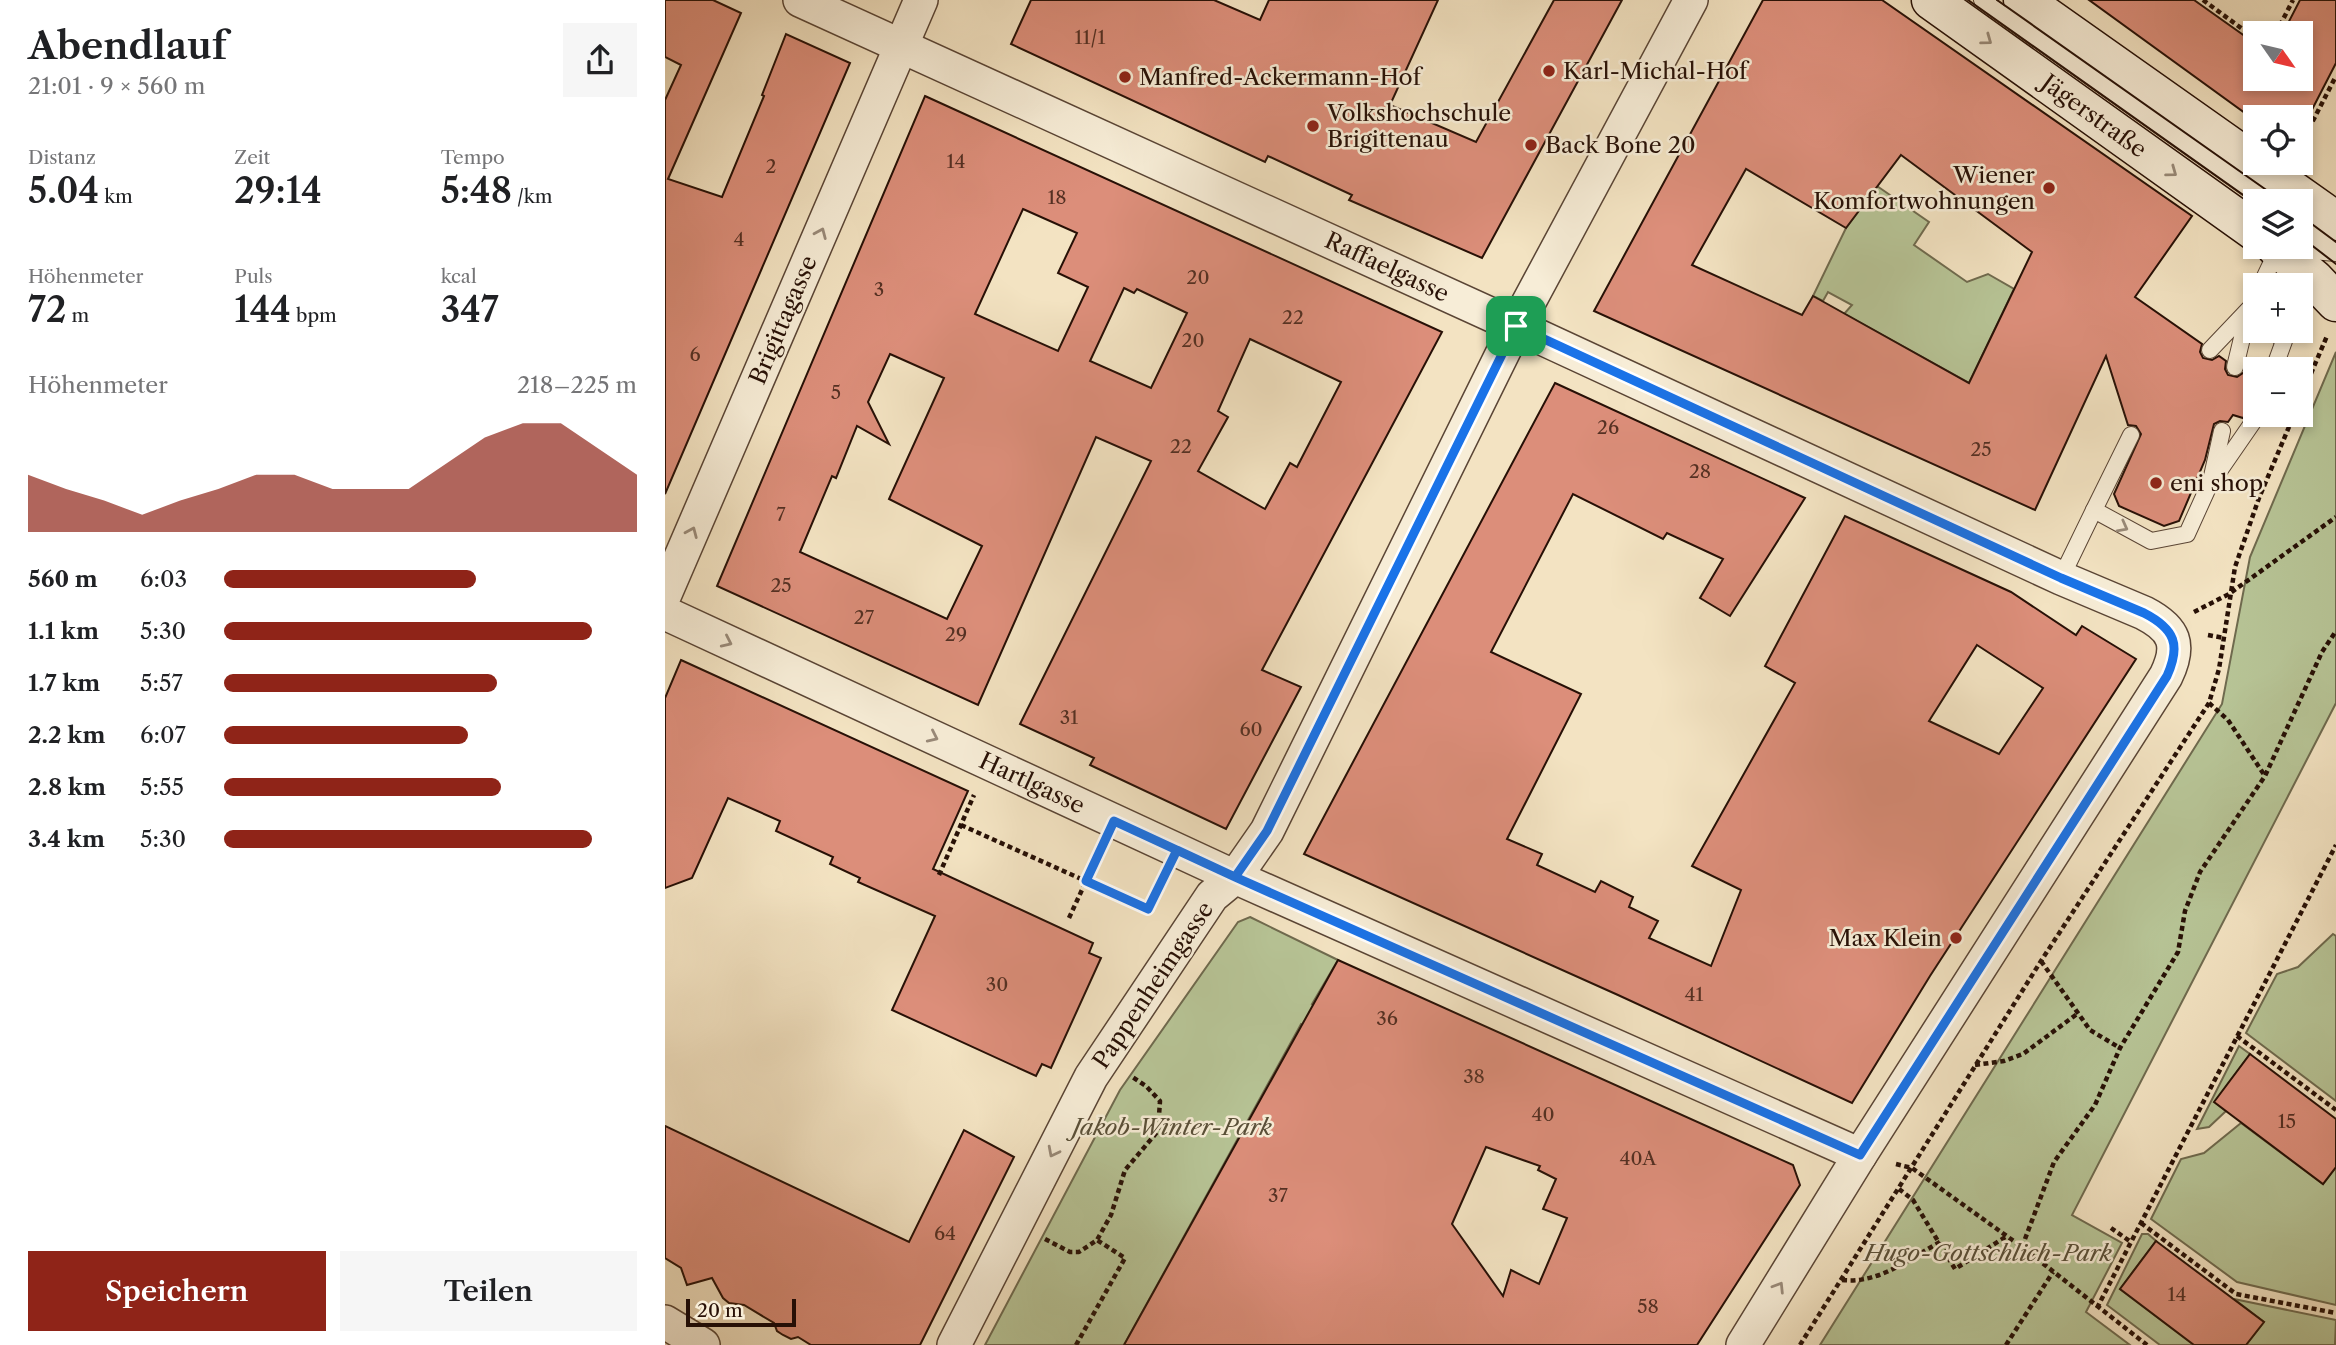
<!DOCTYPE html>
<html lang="de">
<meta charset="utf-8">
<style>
:root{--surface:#fff;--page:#f6f6f6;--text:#202124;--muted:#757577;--accent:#8f2418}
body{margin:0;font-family:"Libre Caslon Text",serif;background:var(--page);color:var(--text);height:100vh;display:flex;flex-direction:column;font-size:26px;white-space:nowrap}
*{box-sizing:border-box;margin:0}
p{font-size:23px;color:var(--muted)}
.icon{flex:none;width:38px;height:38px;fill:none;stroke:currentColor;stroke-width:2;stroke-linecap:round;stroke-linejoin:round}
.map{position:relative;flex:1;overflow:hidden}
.side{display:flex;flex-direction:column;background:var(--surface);width:665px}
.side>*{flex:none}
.needle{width:46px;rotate:124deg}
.controls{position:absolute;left:1578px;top:21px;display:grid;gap:14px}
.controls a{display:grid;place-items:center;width:70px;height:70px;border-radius:0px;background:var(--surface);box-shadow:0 4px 10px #0003;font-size:35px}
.scale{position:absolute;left:21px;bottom:18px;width:110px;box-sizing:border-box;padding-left:7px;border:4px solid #271006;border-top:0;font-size:19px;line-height:24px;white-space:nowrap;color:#271006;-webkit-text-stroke:5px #f7edd7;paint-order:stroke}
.pin{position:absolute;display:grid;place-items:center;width:60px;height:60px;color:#fff;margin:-30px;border-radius:14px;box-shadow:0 4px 10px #0006}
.round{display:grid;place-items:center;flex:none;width:74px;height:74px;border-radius:0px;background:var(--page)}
.summary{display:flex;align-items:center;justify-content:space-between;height:119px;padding:0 28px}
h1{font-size:38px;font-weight:600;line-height:52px}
.figures{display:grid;grid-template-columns:repeat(3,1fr);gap:10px;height:119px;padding:7px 28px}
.figures div{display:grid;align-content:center}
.figures b{font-size:35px;font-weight:600}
.figures small{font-size:19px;font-weight:400}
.figures p{font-size:19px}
.chart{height:196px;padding:14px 28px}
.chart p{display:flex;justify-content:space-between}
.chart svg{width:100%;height:126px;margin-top:7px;fill:var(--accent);opacity:.7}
.primary-button{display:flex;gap:14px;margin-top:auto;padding:14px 28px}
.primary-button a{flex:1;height:80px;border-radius:0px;background:var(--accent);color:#fff;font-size:28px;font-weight:600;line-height:80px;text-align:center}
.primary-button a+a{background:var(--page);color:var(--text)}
ul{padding:0 28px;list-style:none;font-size:23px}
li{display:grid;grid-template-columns:112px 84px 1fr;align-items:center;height:52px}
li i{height:18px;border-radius:9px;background:var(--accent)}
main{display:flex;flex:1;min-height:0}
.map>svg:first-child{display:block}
</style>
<main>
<section class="side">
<div class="summary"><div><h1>Abendlauf</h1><p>21:01 · 9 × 560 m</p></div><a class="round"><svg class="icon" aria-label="share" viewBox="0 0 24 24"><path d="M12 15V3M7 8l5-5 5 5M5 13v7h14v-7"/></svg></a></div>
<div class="figures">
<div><p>Distanz</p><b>5.04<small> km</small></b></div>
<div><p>Zeit</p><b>29:14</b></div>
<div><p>Tempo</p><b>5:48<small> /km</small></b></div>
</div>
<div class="figures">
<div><p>Höhenmeter</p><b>72<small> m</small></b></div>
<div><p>Puls</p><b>144<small> bpm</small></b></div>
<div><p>kcal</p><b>347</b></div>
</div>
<div class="chart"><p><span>Höhenmeter</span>218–225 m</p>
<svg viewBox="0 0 160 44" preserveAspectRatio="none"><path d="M0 44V24L10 29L20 33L30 38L40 33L50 29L60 24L70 24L80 29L90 29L100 29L110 20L120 11L130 6L140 6L150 15L160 24V44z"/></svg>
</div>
<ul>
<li><b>560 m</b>6:03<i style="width:61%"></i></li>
<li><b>1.1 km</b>5:30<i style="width:89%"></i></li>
<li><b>1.7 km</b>5:57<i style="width:66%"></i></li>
<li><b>2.2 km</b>6:07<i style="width:59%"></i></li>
<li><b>2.8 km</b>5:55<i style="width:67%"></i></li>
<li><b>3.4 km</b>5:30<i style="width:89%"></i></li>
</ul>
<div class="primary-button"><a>Speichern</a><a>Teilen</a></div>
</section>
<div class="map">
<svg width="1671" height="1345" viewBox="0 0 1671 1345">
<rect width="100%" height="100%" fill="#f3e3c2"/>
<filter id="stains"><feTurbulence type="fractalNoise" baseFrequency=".00286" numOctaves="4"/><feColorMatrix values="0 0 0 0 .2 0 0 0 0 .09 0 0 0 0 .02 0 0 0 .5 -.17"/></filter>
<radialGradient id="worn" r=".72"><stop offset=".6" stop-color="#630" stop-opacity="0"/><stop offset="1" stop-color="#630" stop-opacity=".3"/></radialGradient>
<g fill="#b7c496" stroke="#6f6a4e" stroke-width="2">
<path d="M 1212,186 L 1264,222 L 1249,245 L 1302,282 L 1323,274 L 1349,289 L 1304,383 L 1179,314 L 1187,305 L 1163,292 L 1158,301 L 1148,296 L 1181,228 Z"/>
<path d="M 1671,352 L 1671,703 L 1407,1215 L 1457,1243 L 1421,1312 L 1465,1345 L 1155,1345 L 1557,704 L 1585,557 Z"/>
<path d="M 585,917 L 673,960 L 647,1004 L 661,1011 L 651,1032 L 636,1024 L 459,1345 L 320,1345 L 455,1090 L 573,922 Z"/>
<path d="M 1668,934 L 1671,936 L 1671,1101 L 1581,1033 L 1612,974 L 1633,967 Z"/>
<path d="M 1574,1046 L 1585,1054 L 1550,1102 L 1561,1111 L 1544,1127 L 1532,1129 Z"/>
<path d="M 1576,1123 L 1658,1184 L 1671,1167 L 1671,1305 L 1572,1282 L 1486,1219 L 1516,1159 L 1539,1153 Z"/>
<path d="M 1477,1234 L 1483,1234 L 1491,1241 L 1455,1289 L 1529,1345 L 1495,1345 L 1442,1305 Z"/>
<path d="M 1569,1299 L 1671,1320 L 1670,1345 L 1581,1345 L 1599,1322 Z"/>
</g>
<g fill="#dc8e7a" stroke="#271006" stroke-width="2" fill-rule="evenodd">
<path d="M 0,0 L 48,0 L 76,13 L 3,179 L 57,197 L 99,96 L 97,95 L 121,34 L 185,63 L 0,494 L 0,100 L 16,65 L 0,57 Z"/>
<path d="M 366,0 L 549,0 L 595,20 L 604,0 L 773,0 L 725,105 L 811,142 L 889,0 L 957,0 L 817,258 L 684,200 L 687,195 L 603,156 L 600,162 L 346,44 Z"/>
<path d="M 1098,0 L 1217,0 L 1527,216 L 1470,297 L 1537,344 L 1535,352 L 1538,358 L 1547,360 L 1554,356 L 1561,361 L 1560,369 L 1563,375 L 1572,377 L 1578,373 L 1590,381 L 1591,379 L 1591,412 L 1583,413 L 1578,418 L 1568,415 L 1563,422 L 1555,421 L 1549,424 L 1540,460 L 1514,521 L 1499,526 L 1454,506 L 1449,494 L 1476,434 L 1471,426 L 1463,425 L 1441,356 L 1370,510 L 929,311 ZM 1236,155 L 1367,252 L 1304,383 L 1148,296 L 1137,315 L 1027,265 L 1081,169 L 1181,228 Z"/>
<path d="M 1424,0 L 1529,0 L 1591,44 L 1591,79 L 1636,79 L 1636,33 L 1618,33 L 1635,0 L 1671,0 L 1671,63 L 1636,131 L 1636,117 L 1591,117 L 1591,121 Z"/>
<path d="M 260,96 L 777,332 L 597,670 L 636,687 L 561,829 L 425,765 L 429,758 L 355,724 L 486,461 L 431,437 L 313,705 L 52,586 ZM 358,209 L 412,233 L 393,273 L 423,287 L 393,351 L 310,314 ZM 459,288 L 469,293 L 472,289 L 522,313 L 486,388 L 425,361 ZM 585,339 L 676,382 L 632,467 L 625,463 L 600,509 L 533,471 L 563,417 L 553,411 ZM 225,354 L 279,378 L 224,499 L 317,546 L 282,619 L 135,552 L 167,476 L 171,478 L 192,426 L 224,444 L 203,402 Z"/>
<path d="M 890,383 L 1140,498 L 1065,616 L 1035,598 L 1058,559 L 1002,533 L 998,539 L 908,494 L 826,652 L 916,694 L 842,839 L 877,854 L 872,865 L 930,892 L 936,881 L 968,897 L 964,907 L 993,921 L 984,938 L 1046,966 L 1076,890 L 1027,866 L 1130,683 L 1100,666 L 1180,516 L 1346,592 L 1411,635 L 1417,626 L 1471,659 L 1265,976 L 1187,1103 L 953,995 L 639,854 ZM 1312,645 L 1378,688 L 1334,754 L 1264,721 Z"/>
<path d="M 16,660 L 303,791 L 268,869 L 428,943 L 424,953 L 436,958 L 386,1068 L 377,1064 L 371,1076 L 227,1010 L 270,916 L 193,882 L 195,878 L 165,864 L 168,857 L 111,831 L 115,821 L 63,798 L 27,878 L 0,888 L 0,698 Z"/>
<path d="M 673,960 L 1128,1165 L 1135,1185 L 1032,1345 L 459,1345 ZM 821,1147 L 875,1166 L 873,1170 L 891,1179 L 878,1209 L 902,1218 L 874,1284 L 846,1270 L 838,1296 L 787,1224 Z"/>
<path d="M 1585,1054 L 1671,1119 L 1671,1167 L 1658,1184 L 1549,1102 Z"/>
<path d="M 0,1126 L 244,1242 L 299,1130 L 349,1157 L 255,1345 L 146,1345 L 133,1337 L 126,1339 L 118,1335 L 112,1331 L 109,1323 L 79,1305 L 64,1303 L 58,1298 L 47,1278 L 22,1285 L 16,1268 L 0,1258 Z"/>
<path d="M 1491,1241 L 1599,1322 L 1581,1345 L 1529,1345 L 1455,1289 Z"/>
</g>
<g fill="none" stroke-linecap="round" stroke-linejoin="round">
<defs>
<g id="service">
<path d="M 1317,0 L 1600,201"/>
<path d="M 1636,228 L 1669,250"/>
<path d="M 1623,249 L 1671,253"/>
<path d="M 1596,285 L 1613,249"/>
<path d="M 1608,331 L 1619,341 L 1611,363"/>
<path d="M 1545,350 L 1584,309 L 1570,367"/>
<path d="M 1466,435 L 1429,510 L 1486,541 L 1522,534 L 1546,481 L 1557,431"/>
<path d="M 1550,477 L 1588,422"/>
<path d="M 1396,578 L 1429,510"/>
</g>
<g id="minor">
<path d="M 135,0 L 851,326 L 1396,578 L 1479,613 C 1510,629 1516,645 1501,676 L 1195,1155 L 1078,1345"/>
<path d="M 0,594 L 256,0"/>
<path d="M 0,613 L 570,877 L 1195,1155"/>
<path d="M 0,1322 L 38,1345"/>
<path d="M 289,1345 L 426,1077 L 547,896 L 570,877 L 602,831 L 851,326 L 1026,0"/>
</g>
<g id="secondary">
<path d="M 1266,0 L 1591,232"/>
<path d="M 1358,0 L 1671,221"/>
<path d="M 1611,247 L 1649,279 L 1671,302"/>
</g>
</defs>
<use href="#service" stroke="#5a4535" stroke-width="18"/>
<use href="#minor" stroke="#5a4535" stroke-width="36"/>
<use href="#secondary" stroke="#271006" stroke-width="41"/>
<g stroke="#271006" stroke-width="4.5" stroke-dasharray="5 3.5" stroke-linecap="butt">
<path d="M 1538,0 L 1591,39"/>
<path d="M 1611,33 L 1628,0"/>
<path d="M 1636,144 L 1671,76"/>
<path d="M 1636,397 L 1662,336"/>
<path d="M 1529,612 L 1564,594 L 1671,517"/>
<path d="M 1543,635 L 1559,638"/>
<path d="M 1544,703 L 1563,720 L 1600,776"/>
<path d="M 296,825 L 483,909 L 497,880"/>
<path d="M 274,875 L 309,795"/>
<path d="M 404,918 L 434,853"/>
<path d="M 1376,961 L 1425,1030 L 1455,1048"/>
<path d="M 1572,1036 L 1671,1110"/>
<path d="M 1310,1065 L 1339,1061 L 1358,1054 L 1412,1014"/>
<path d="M 1231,1164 L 1247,1168 L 1357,1247 L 1482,1345"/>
<path d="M 1234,1189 L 1248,1200 L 1290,1269 L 1342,1236"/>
<path d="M 1476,1223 L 1571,1294 L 1671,1313"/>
<path d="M 1446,1228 L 1466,1242"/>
<path d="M 380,1239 L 405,1252 L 414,1252 L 432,1240 L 446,1215 L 460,1170 L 493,1131 L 495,1101 L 481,1086 L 466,1076"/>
<path d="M 1357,1247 L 1389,1162 L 1430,1105 L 1455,1048 L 1513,952 L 1520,911 L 1535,872 L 1600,776 L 1657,652 L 1671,631"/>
<path d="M 1177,1280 C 1214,1284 1244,1259 1275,1242"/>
<path d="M 1432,1308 L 1671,845"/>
<path d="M 411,1345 L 460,1258 L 432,1240"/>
<path d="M 1135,1345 L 1376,961 L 1544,703 L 1554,669 L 1570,567 L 1594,498 L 1629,415"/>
<path d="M 1341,1345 L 1388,1272"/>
</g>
<use href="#service" stroke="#f7edd7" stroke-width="16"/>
<use href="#minor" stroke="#f7edd7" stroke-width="33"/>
<use href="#secondary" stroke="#f7edd7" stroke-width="38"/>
<g stroke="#271006" stroke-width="2">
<path d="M 1303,0 L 1591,204"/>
<path d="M 1332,0 L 1617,201"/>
<path d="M 1636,216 L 1671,242"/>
<path d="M 1636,237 L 1671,264"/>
</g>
</g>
<defs><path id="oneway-chevron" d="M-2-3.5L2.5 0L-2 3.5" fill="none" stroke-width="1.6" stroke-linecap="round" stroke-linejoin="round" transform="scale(1.75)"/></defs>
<g stroke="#998a79">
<use href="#oneway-chevron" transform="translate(1322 40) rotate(36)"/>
<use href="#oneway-chevron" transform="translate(1507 172) rotate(36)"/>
<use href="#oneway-chevron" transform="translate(156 233) rotate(-67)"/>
<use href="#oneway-chevron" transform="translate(1458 527) rotate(28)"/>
<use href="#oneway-chevron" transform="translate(27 532) rotate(-67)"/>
<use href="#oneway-chevron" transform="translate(62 642) rotate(25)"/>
<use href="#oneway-chevron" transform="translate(268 737) rotate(25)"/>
<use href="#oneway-chevron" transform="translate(388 1152) rotate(117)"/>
<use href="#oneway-chevron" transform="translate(1114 1287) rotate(-58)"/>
</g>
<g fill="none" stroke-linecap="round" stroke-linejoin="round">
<defs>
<path id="route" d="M 851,326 L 602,831 L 570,877 L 512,850 L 483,909 L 421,881 L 449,821 L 570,877 L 1195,1155 L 1502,676 C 1516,645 1510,629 1479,613 L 1396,578 L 851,326"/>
</defs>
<use href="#route" stroke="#fff" stroke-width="14"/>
<use href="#route" stroke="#1a73e8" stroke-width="9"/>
</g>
<g fill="#8f2418" stroke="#f7edd7" stroke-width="2.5">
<circle cx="884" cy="71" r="7"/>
<circle cx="460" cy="77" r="7"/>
<circle cx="648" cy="126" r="7"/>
<circle cx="866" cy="145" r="7"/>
<circle cx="1384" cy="188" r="7"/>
<circle cx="1491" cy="483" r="7"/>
<circle cx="1291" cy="938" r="7"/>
</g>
<g text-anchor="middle" stroke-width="5" stroke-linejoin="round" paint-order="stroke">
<g font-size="19" fill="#543023">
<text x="425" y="44">11/1</text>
<text x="291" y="168">14</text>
<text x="106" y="173">2</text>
<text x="392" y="204">18</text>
<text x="74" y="246">4</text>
<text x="533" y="284">20</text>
<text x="214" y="296">3</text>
<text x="628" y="324">22</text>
<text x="528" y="347">20</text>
<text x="30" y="361">6</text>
<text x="171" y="399">5</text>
<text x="943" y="434">26</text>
<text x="516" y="453">22</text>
<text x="1316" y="456">25</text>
<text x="1035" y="478">28</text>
<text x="116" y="521">7</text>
<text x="116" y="592">25</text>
<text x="199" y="624">27</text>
<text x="291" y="641">29</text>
<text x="404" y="724">31</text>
<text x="586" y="736">60</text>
<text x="332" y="991">30</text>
<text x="1029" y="1001">41</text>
<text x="722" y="1025">36</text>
<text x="809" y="1083">38</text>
<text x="878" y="1121">40</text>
<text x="1622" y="1128">15</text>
<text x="973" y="1165">40A</text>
<text x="613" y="1202">37</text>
<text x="280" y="1240">64</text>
<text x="1512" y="1301">14</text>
<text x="983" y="1313">58</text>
</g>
<g font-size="23" fill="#271006" stroke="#f7edd7" text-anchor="start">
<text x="898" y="79">Karl-Michal-Hof</text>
<text x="474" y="85">Manfred-Ackermann-Hof</text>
<text x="662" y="121">Volkshochschule<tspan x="662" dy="26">Brigittenau</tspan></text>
<text x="880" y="153">Back Bone 20</text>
<text x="1370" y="183" text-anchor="end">Wiener<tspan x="1370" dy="26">Komfortwohnungen</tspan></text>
<text x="1505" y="491">eni shop</text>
<text x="1277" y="946" text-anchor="end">Max Klein</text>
</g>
<g font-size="23" fill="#271006" stroke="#f7edd7">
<text transform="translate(1429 116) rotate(36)" y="8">Jägerstraße</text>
<text transform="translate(722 267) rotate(25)" y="8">Raffaelgasse</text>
<text transform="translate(118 320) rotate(-67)" y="8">Brigittagasse</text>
<text transform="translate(367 783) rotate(25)" y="8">Hartlgasse</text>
<text transform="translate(488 985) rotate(-56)" y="8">Pappenheimgasse</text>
</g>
<g font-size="23" font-style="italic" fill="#594f38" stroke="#f7edd7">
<text x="507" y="1135">Jakob-Winter-Park</text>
<text x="1323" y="1261">Hugo-Gottschlich-Park</text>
</g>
</g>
<rect width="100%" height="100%" filter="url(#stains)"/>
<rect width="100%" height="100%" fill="url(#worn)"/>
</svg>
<div class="controls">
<a><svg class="needle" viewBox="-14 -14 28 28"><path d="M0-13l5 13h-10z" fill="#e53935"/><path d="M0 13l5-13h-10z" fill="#757577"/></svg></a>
<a><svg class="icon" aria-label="locate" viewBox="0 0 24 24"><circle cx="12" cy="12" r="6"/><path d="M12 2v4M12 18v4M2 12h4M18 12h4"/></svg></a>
<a><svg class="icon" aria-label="layers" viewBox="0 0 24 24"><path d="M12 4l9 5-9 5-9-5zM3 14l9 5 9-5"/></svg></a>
<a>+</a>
<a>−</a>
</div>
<div class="scale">20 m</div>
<div class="pin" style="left:851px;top:326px;background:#1e9e55"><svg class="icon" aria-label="arrive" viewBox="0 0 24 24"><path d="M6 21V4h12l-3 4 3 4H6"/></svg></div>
</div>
</main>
